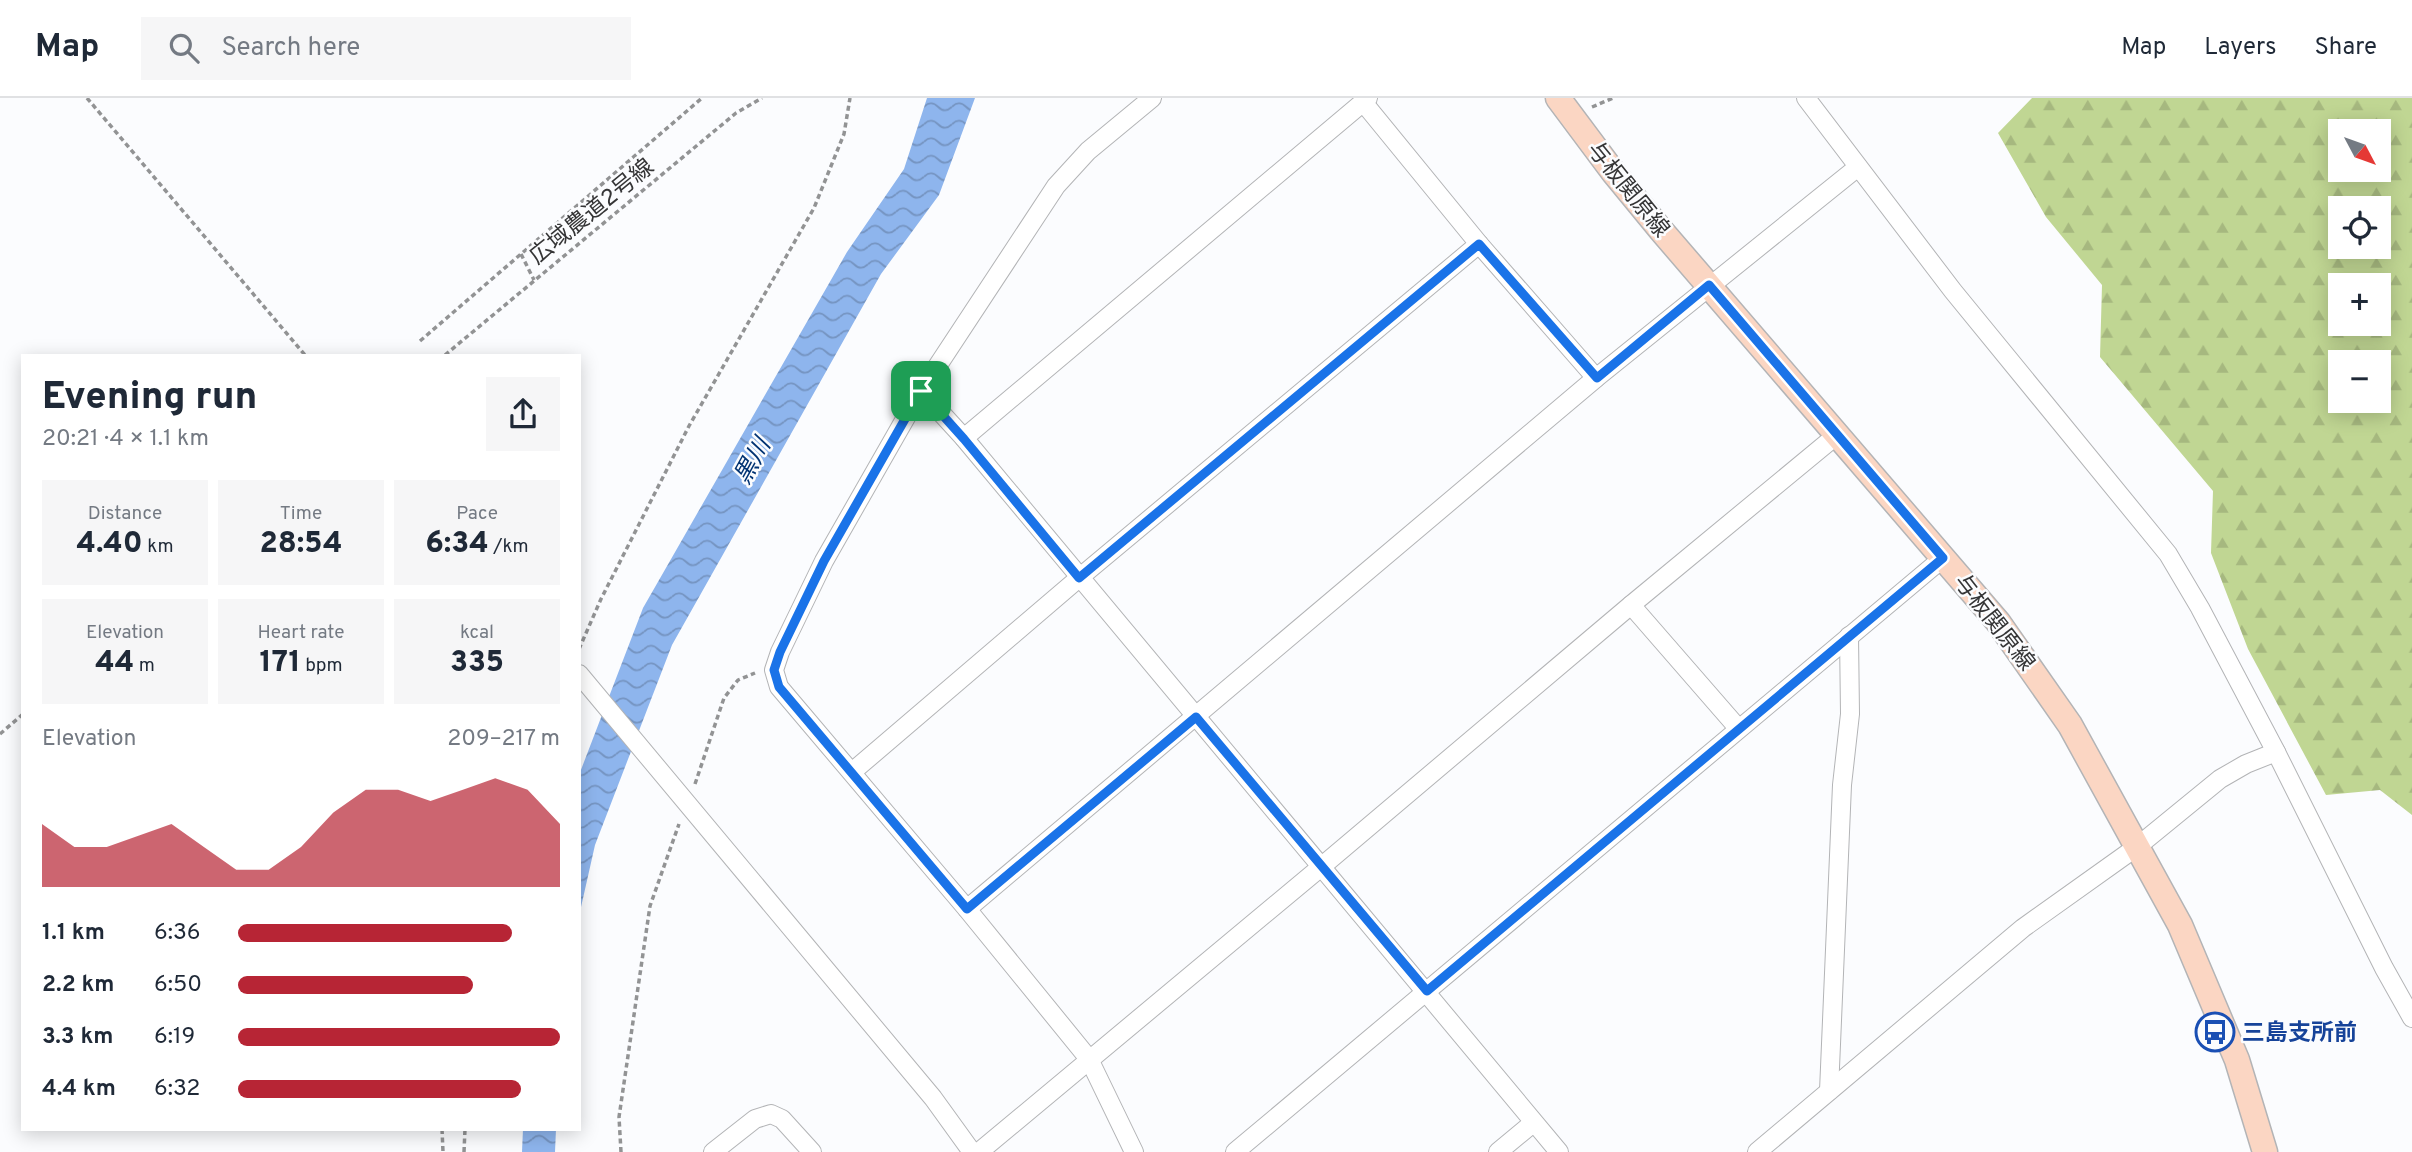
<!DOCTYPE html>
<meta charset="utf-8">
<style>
:root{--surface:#fff;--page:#f6f6f7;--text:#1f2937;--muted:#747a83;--line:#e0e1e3;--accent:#b72535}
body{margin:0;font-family:Overpass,"Noto Sans JP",sans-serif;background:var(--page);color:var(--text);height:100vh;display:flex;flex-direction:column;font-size:26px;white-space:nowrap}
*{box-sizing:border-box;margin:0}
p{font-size:23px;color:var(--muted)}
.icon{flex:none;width:38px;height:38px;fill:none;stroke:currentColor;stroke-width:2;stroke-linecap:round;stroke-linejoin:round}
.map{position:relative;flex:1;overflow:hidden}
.details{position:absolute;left:21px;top:256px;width:560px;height:777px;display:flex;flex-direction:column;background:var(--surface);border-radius:0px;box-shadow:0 4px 18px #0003}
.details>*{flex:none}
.needle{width:46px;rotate:131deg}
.buttons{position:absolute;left:2328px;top:21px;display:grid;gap:14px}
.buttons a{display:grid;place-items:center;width:63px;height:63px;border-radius:0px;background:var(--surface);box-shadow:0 4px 18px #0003;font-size:35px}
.pin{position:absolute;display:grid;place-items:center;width:60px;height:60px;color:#fff;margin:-30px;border-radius:14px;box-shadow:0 4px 10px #0006}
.round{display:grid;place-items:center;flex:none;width:74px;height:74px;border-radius:0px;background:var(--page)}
.overview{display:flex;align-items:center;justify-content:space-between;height:119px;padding:0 21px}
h1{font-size:38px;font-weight:800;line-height:52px}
.metrics{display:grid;grid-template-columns:repeat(3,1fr);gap:10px;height:119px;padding:7px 21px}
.metrics div{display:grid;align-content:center;border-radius:0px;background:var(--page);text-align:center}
.metrics b{font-size:30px;font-weight:800}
.metrics small{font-size:19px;font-weight:400}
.metrics p{font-size:19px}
.chart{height:196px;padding:14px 21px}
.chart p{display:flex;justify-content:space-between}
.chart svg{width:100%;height:126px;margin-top:7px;fill:var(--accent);opacity:.7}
ul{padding:0 21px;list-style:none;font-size:23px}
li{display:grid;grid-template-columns:112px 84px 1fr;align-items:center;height:52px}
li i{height:18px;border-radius:9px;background:var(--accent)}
header{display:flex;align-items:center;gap:42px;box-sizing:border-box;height:98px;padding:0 35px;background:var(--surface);border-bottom:2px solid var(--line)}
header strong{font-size:33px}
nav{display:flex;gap:38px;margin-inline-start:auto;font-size:24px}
.search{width:490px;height:63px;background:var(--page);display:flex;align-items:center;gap:18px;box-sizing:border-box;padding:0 24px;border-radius:0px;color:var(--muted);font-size:26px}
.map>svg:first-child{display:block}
</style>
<header>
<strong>Map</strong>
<div class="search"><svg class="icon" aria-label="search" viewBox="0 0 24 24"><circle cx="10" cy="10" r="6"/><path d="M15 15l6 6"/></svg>Search here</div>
<nav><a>Map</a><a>Layers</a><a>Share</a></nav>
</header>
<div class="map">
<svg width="2412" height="1054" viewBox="0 0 2412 1054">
<defs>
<pattern id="forest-firs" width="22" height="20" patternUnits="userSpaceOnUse" patternTransform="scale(1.75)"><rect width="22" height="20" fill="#c0d693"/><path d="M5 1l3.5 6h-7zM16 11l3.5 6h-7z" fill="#a6b87f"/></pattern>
<pattern id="water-waves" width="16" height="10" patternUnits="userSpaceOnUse" patternTransform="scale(1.75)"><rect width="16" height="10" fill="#8eb5ed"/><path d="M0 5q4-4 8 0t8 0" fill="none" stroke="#7594c1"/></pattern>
</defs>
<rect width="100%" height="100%" fill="#fbfcfe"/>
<path fill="url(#forest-firs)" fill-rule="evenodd" d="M 2032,0 L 2412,0 L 2412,717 L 2380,692 L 2326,697 L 2248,551 L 2211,455 L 2213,393 L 2100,259 L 2102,187 L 2046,119 L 1998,35 ZM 2340,33 L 2378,33 L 2378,72 L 2340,72 ZM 2340,110 L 2378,110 L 2378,149 L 2340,149 ZM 2340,187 L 2378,187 L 2378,226 L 2340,226 ZM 2340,264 L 2378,264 L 2378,303 L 2340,303 Z"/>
<g fill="url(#water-waves)">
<path d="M 927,0 L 975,0 L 939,97 L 881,176 L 672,547 L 595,747 L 579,818 L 579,677 L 643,510 L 847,154 L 904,71 Z"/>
<path d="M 523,1031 L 556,1031 L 555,1054 L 522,1054 Z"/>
</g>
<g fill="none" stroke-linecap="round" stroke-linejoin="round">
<defs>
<g id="street">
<path d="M 1806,0 L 1953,193 L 2168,456 L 2200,510 L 2276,654 L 2384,870 L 2412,920"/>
<path d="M 1363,4 L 1479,146 L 1596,280"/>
<path d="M 921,293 L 964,340 L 1559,1054"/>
<path d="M 964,340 L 1368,0"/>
<path d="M 1631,507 L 1738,630"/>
<path d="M 579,576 L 933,1000 L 972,1054"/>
<path d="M 852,674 L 1079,480 L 1479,146"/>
<path d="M 967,811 L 1596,280 L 1858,69"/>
<path d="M 1829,993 L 1842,687 L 1850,616 L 1849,538"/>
<path d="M 713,1054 L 755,1021 L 771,1016 L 782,1021 L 812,1054"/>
<path d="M 979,1054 L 1321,769 L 1631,507 L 1838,336"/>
<path d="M 1134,1054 L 1089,961 L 967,811 L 779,589 L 774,572 L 780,554 L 824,463 L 921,293 L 1056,88 L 1088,53 L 1152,0"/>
<path d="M 1235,1054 L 1943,460"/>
<path d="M 1498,1054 L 1533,1025"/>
<path d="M 1757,1054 L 2023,830 L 2138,748 L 2220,681 L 2246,666 L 2276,654"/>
</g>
<path id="secondary" d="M 1558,0 L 1614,75 L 1660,131 L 1998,524 L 2070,627 L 2180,827 L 2237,962 L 2265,1054"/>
</defs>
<use href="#street" stroke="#b3b4b6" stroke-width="20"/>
<use href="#secondary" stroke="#b3b4b6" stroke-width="27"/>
<g stroke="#929394" stroke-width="3.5" stroke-dasharray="5 3.5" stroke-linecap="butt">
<path d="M 87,0 L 305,257"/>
<path d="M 1592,9 L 1613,0"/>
<path d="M 521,156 L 534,182"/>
<path d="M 420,243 L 702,0"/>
<path d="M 445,257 L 736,15 L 762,0"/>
<path d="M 579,551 L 601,501 L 689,328 L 814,110 L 844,36 L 850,0"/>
<path d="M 0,636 L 23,616"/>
<path d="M 695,686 L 724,600 L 738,582 L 755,575"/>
<path d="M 442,1031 L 443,1054"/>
<path d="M 464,1054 L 465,1031"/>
<path d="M 621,1054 L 619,1019 L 650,808 L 679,726"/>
</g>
<use href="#street" stroke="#fff" stroke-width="18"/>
<use href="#secondary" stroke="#fbd6c3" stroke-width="24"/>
</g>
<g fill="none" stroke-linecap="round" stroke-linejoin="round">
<defs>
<path id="route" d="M 1479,146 L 1597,280 L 1709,187 L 1943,460 L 1427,893 L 1196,619 L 967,811 L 779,589 L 774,572 L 780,554 L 824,463 L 921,293 L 964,341 L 1079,480 Z"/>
</defs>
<use href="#route" stroke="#fff" stroke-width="14"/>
<use href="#route" stroke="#1a73e8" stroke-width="9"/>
</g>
<defs>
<symbol id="bus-ring" viewBox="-11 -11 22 22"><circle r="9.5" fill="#fbfcfe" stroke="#1a4fb4" stroke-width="1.5"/><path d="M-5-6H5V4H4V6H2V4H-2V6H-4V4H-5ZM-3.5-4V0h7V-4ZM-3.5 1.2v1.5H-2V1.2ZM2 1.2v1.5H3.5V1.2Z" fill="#1a4fb4"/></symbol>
</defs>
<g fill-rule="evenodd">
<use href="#bus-ring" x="2193" y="912" width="44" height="44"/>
</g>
<g text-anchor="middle" stroke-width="5" stroke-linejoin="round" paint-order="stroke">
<g font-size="23" fill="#353536" stroke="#fbfcfe">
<text transform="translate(1629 91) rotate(51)" y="8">与板関原線</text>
<text transform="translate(591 113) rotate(-39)" y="8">広域農道2号線</text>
<text transform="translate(1995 524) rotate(52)" y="8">与板関原線</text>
</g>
<g font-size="23" font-weight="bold" fill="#164399" stroke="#fbfcfe" text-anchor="start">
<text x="2242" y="942">三島支所前</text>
</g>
<g font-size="24" font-style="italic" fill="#003272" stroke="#fbfcfe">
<text transform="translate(752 363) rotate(-61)" y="8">黒川</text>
</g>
</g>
</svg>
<div class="buttons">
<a><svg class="needle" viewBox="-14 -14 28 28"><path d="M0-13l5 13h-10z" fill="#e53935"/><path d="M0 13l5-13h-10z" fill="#747a83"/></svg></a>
<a><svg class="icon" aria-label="locate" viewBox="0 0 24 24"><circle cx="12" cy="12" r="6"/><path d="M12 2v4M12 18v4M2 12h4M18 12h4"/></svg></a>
<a>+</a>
<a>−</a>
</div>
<div class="pin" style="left:921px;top:293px;background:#1e9e55"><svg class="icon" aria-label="arrive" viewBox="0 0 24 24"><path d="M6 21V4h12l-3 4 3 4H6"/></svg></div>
<section class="details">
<div class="overview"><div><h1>Evening run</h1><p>20:21 · 4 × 1.1 km</p></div><a class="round"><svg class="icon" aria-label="share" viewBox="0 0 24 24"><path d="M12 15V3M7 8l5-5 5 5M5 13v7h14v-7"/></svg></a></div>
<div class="metrics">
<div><p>Distance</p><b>4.40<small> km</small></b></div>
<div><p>Time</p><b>28:54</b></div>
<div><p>Pace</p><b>6:34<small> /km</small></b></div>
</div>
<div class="metrics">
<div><p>Elevation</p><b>44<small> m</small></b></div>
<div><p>Heart rate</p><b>171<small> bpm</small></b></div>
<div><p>kcal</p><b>335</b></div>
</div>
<div class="chart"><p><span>Elevation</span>209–217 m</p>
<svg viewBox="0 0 160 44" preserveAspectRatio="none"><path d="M0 44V22L10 30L20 30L30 26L40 22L50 30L60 38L70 38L80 30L90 18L100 10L110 10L120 14L130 10L140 6L150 10L160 22V44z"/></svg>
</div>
<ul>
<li><b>1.1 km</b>6:36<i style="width:85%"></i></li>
<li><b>2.2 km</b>6:50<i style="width:73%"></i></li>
<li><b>3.3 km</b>6:19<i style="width:100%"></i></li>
<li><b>4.4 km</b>6:32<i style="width:88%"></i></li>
</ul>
</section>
</div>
